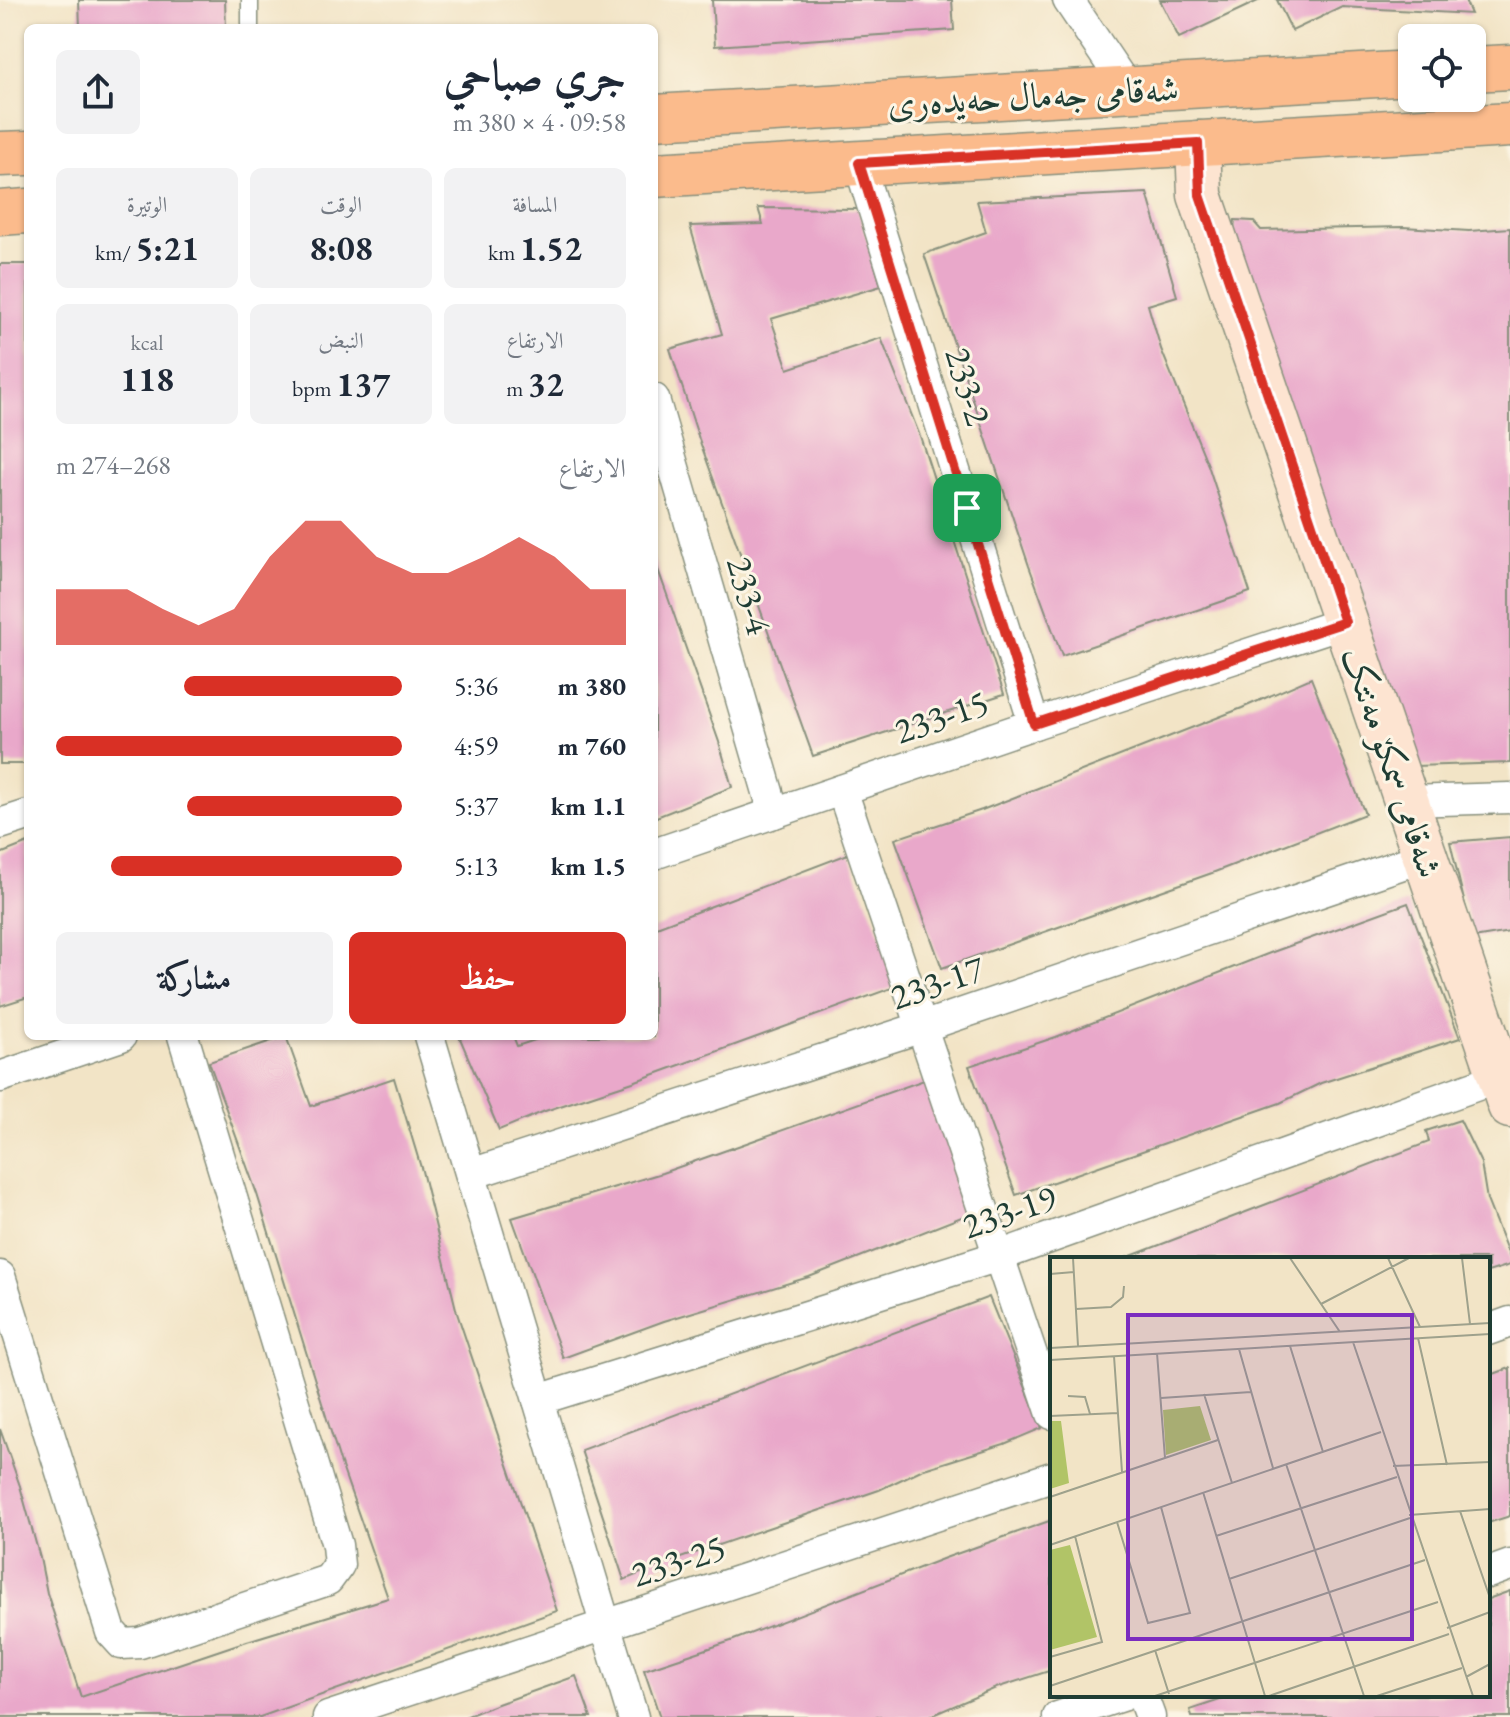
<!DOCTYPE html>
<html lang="ar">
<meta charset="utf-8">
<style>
:root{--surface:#fff;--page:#f2f2f3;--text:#1f2937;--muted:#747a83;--accent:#d93025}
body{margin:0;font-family:"EB Garamond",Amiri,serif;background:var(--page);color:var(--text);direction:rtl;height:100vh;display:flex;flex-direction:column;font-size:30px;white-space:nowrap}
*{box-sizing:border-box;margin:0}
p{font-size:26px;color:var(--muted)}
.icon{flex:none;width:44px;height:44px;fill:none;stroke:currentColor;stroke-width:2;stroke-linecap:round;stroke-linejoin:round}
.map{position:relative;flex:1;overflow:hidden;direction:ltr}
.sheet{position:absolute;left:24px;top:24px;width:634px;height:1016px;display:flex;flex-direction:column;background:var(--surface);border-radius:12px;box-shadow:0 2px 6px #0004;direction:rtl}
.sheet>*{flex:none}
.tools{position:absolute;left:1398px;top:24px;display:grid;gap:16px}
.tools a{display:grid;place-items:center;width:88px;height:88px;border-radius:12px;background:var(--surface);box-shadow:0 2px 6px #0004;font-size:40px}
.pin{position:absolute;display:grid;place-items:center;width:68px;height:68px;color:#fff;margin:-34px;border-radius:16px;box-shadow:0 4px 12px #0006}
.round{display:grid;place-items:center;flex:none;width:84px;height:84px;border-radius:12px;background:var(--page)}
.summary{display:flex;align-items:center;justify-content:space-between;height:136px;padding:0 32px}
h1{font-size:44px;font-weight:700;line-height:60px}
.metrics{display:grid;grid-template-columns:repeat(3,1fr);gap:12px;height:136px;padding:8px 32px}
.metrics div{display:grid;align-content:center;border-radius:12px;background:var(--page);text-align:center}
.metrics b{font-size:34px;font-weight:700}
.metrics small{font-size:22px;font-weight:400}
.metrics p{font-size:22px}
.chart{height:224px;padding:16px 32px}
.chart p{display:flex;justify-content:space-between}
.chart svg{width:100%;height:144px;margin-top:8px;fill:var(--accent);opacity:.7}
.button{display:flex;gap:16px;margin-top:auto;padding:16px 32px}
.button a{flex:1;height:92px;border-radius:12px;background:var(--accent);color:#fff;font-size:32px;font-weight:700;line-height:92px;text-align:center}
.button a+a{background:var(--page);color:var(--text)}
ul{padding:0 32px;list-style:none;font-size:26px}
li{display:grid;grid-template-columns:128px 96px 1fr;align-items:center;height:60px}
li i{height:20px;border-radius:10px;background:var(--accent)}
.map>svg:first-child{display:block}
</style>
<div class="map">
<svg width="1510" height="1717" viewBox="0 0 1510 1717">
<rect width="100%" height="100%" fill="#fcf5e5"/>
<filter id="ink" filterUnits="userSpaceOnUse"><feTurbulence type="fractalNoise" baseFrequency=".0125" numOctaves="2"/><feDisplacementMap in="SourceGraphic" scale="16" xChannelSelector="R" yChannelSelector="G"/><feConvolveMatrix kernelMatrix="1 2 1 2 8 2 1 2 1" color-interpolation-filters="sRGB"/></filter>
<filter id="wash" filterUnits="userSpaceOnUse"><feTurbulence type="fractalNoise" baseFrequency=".006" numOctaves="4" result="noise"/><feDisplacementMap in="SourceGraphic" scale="32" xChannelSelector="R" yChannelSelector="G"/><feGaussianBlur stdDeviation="1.8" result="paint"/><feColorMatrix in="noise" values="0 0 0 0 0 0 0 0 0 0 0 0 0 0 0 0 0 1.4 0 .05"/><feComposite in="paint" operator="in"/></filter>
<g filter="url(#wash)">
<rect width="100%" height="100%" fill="#f2e4c6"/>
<g id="blocks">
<g fill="#e9a8ca">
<path d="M 79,0 L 225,0 L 226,28 L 80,28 Z"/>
<path d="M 712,0 L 952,0 L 954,30 L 715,46 Z"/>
<path d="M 1160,0 L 1260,0 L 1179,38 Z"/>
<path d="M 1277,0 L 1465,0 L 1471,14 L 1342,7 L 1292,31 Z"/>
<path d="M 1147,193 L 1177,296 L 1148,305 L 1161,349 L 1208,465 L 1250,592 L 1062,656 L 1029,566 L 924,254 L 986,232 L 977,201 Z"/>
<path d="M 758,208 L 858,209 L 881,286 L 771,319 L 788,369 L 881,338 L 920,436 L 1004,694 L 813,756 L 699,439 L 670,349 L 722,334 L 690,226 L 763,224 Z"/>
<path d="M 1235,220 L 1253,221 L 1261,230 L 1403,227 L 1469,231 L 1510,228 L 1510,763 L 1414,766 L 1232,246 Z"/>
<rect x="0" y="264" width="28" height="500"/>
<path d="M 654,558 L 719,742 L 732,787 L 654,818 Z"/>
<path d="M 1311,678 L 1365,814 L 1212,873 L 942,968 L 895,839 L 982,810 L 1242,708 Z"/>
<path d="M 1510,837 L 1510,932 L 1473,938 L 1450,842 Z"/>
<path d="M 28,843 L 28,997 L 0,1006 L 0,854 Z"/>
<path d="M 848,854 L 900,985 L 633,1082 L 545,1111 L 499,1130 L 459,1036 L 513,1036 L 517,1046 L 547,1036 L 654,1036 L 654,928 Z"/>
<path d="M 1408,903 L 1460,1038 L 1321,1083 L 1280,1103 L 1016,1195 L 969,1066 L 1056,1037 L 1270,953 Z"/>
<path d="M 286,1036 L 311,1106 L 394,1078 L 422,1171 L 457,1313 L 557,1611 L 260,1717 L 0,1717 L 0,1429 L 20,1486 L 40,1558 L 47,1593 L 81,1697 L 247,1641 L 388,1598 L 340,1461 L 257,1194 L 209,1062 Z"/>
<path d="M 924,1080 L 977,1211 L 809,1277 L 664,1321 L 563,1358 L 512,1218 L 662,1173 Z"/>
<path d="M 1460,1120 L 1481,1163 L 1487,1200 L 1510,1258 L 1510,1265 L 1488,1272 L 1488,1259 L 1123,1259 L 1429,1142 L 1426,1131 Z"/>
<path d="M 989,1297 L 1042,1428 L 1004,1444 L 921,1470 L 879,1490 L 663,1564 L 624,1580 L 581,1450 Z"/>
<path d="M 1510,1368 L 1510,1516 L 1488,1523 L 1488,1376 Z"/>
<path d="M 1052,1520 L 1052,1670 L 996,1688 L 928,1717 L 660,1717 L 644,1670 L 731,1641 L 945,1558 Z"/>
<path d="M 1510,1591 L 1510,1717 L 1192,1717 L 1190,1710 L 1235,1695 L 1488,1695 L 1488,1599 Z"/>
<path d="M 576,1676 L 591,1717 L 465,1717 L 495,1705 Z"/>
</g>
</g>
</g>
<g filter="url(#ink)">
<use href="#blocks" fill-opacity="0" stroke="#88907d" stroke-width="2"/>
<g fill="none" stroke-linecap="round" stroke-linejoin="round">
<defs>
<path id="service" d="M 250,0 L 250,28"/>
<g id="minor">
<path d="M 1068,0 L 1128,89"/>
<path d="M 859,163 L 1034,724"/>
<path d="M 654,399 L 774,813"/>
<path d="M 842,790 L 1052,1414"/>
<path d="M 1406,801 L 1510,798"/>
<path d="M 0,824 L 28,815"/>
<path d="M 654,854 L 1034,724 L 1345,622"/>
<path d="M 429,1036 L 633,1717"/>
<path d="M 0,1077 L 121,1036"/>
<path d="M 471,1174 L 922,1027 L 1426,856"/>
<path d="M 0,1276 L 111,1632 L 122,1644 L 140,1643 L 328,1580 L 339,1565 L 337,1545 L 183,1036"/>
<path d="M 1488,1330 L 1510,1322"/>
<path d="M 538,1400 L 999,1256 L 1500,1077"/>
<path d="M 1488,1573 L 1510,1565"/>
<path d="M 1142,1695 L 1150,1717"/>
<path d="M 328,1717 L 1052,1477"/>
<path d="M 1058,1717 L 1124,1695"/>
</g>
<path id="secondary" d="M 1198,143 L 1200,195 L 1510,1106"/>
<g id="primary">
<path d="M 1472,69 L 1510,67"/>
<path d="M 654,117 L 1412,73"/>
<path d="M 0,154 L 28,153"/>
<path d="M 654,175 L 1510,125"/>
<path d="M 0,213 L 28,211"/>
</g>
</defs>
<use href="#service" stroke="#88907d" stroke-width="19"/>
<use href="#minor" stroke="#88907d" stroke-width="33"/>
<use href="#secondary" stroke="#88907d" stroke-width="47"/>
<use href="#primary" stroke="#88907d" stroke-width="47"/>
<use href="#service" stroke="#fff" stroke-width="16"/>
<use href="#minor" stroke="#fff" stroke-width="30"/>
<use href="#secondary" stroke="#fde4d1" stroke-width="44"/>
<use href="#primary" stroke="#fbbb8c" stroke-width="44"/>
</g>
</g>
<g fill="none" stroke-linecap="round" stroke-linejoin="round" filter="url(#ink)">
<defs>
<path id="route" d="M 1198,143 L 1200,195 L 1345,622 L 1034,724 L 859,163 Z"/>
</defs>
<use href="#route" stroke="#fff" stroke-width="16"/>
<use href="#route" stroke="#d93025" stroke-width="10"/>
</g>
<g text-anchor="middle" stroke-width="6" stroke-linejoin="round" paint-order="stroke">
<g font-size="36" fill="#1f3d34" stroke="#fcf5e5">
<text transform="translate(1033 95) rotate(-3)" y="13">شەقامی جەمال حەیدەری</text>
<text transform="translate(969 386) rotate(73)" y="13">233-2</text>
<text transform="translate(750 595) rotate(74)" y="13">233-4</text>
<text transform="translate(941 716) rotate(-19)" y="13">233-15</text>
<text transform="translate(1393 762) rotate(71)" y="13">شەقامی سمکۆ مەنتک</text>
<text transform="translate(937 982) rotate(-19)" y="13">233-17</text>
<text transform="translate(1009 1211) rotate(-19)" y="13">233-19</text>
<text transform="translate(678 1560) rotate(-18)" y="13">233-25</text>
</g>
</g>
<g transform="translate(1050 1257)">
<rect width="440" height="440" fill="#f2e4c6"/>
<path d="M 150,149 L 161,183 L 116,198 L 113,153 ZM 0,164 L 11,164 L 19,226 L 0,232 ZM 20,288 L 47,380 L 0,393 L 0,293 Z" fill="#b1c467"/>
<path fill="none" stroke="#9ea18c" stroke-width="2" d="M 23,1 L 28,89M 240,1 L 290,75M 338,1 L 370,70M 412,1 L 420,67M 0,17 L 24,15M 271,47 L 359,1M 26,52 L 61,50 L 73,40 L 74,29M 368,81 L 397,208M 303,85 L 423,439M 240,89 L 273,195M 0,91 L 440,66M 189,92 L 223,211M 107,96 L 115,201M 64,99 L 72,215M 0,103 L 440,77M 154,137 L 182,226M 18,139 L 35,140 L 40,157M 111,141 L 201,135M 0,159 L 68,156M 236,207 L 314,439M 343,209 L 440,205M 153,235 L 215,439M 0,240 L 168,183M 410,254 L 440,341M 359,258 L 440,252M 67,265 L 98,366 L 140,356 L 111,250M 166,279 L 347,220M 0,288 L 331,175M 179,322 L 360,261M 397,371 L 440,355M 105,393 L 119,437M 0,400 L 52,385 L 25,279M 416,420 L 440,407M 0,429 L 375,303M 105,439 L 388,345M 219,439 L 399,377M 327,439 L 412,411"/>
<path fill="#7b2cbf" fill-opacity="0.15" stroke="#7b2cbf" stroke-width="4" d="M 78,58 L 362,58 L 362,382 L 78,382 Z"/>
<rect width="440" height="440" fill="none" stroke="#1f3d34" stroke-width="4"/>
</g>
</svg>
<div class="tools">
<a><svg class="icon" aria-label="locate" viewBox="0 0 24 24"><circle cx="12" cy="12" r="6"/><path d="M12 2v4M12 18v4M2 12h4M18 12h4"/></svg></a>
</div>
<div class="pin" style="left:967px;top:508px;background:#1e9e55"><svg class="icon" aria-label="arrive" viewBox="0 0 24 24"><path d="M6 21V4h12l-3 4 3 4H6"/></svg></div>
<section class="sheet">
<div class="summary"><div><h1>جري صباحي</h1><p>09:58 · 4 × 380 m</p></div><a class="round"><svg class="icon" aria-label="share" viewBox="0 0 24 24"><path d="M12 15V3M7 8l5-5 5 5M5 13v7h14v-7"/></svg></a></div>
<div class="metrics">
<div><p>المسافة</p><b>1.52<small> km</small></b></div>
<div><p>الوقت</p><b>8:08</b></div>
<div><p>الوتيرة</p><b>5:21<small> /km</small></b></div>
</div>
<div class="metrics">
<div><p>الارتفاع</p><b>32<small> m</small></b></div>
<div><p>النبض</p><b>137<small> bpm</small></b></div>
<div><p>kcal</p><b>118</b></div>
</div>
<div class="chart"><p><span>الارتفاع</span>268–274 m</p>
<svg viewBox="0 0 160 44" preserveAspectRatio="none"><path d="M0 44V27L10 27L20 27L30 33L40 38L50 33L60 17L70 6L80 6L90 17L100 22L110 22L120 17L130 11L140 17L150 27L160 27V44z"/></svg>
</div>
<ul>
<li><b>380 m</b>5:36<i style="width:63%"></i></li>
<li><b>760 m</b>4:59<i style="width:100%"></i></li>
<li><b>1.1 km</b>5:37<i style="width:62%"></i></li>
<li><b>1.5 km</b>5:13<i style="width:84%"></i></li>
</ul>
<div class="button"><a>حفظ</a><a>مشاركة</a></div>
</section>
</div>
